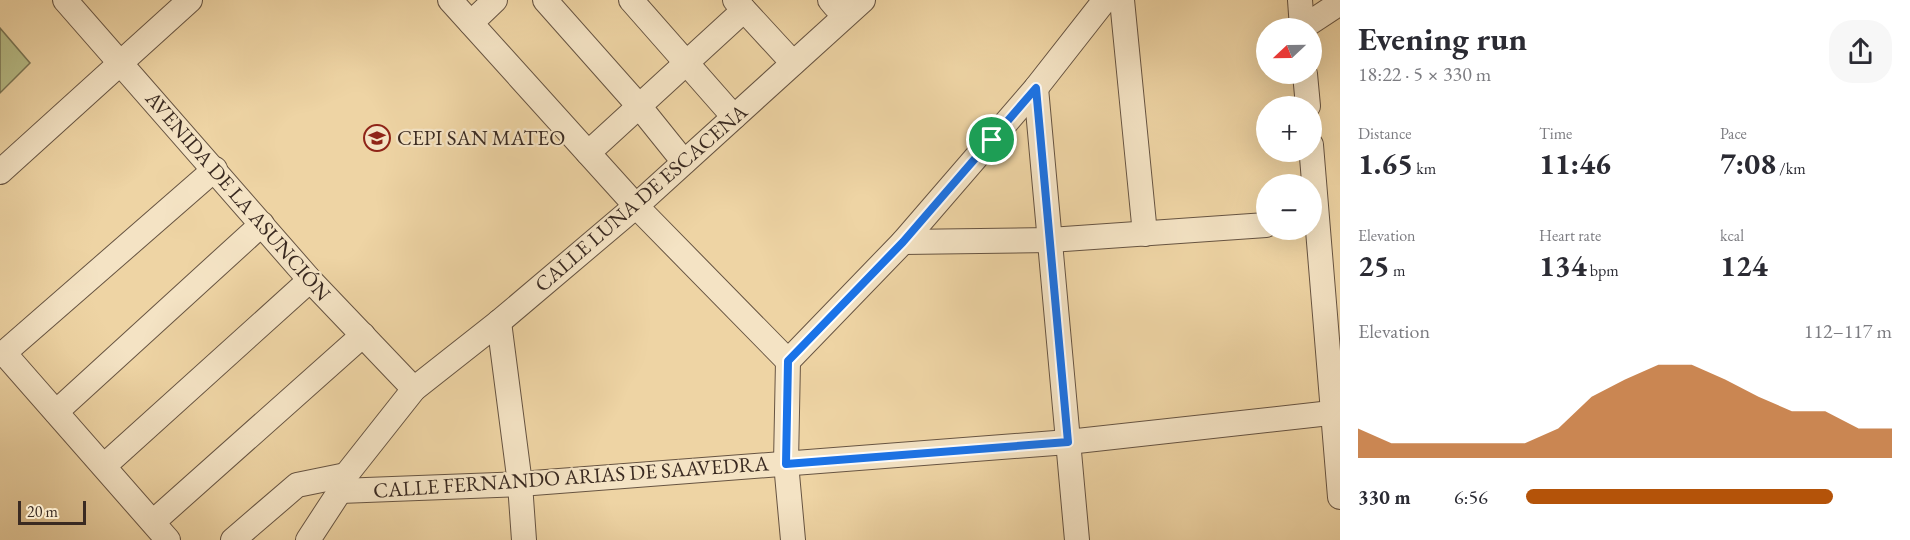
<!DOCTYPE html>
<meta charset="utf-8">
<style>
:root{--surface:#fff;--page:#f7f7f7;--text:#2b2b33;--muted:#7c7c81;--accent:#b45309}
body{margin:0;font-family:"EB Garamond",serif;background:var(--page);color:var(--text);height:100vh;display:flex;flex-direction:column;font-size:22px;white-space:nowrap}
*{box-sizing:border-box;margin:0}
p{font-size:20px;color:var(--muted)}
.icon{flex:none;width:33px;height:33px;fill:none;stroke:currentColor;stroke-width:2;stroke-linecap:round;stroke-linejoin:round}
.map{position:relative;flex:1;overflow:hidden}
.side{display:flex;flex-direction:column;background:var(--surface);width:570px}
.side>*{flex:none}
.needle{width:39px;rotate:248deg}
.fabs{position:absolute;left:1256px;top:18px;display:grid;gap:12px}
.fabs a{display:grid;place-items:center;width:66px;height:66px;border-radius:50%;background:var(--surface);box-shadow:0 6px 24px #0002;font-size:30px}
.scale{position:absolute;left:18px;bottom:15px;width:68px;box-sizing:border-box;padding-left:6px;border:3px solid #3a2a21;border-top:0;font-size:16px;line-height:21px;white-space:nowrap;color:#3a2a21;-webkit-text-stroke:4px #f4e3c4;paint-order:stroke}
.pin{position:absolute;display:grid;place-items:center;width:51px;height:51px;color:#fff;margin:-26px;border:3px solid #fff;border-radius:50%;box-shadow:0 2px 6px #0007}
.round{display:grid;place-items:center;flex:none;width:63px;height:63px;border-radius:24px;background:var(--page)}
.summary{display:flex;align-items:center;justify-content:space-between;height:102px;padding:0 18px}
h1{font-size:33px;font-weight:700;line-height:45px}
.metrics{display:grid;grid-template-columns:repeat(3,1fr);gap:9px;height:102px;padding:6px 18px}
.metrics div{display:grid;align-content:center}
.metrics b{font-size:30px;font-weight:700}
.metrics small{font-size:16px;font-weight:400}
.metrics p{font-size:16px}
.chart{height:168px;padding:12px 18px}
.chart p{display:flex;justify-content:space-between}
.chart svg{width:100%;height:108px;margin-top:6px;fill:var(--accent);opacity:.7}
ul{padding:0 18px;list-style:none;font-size:20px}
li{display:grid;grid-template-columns:96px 72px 1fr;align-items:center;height:45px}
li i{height:15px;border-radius:8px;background:var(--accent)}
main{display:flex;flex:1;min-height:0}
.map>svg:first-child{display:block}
</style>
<main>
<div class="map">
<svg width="1340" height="540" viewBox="0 0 1340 540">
<rect width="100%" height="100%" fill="#eed4a4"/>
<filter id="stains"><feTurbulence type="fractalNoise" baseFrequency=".00333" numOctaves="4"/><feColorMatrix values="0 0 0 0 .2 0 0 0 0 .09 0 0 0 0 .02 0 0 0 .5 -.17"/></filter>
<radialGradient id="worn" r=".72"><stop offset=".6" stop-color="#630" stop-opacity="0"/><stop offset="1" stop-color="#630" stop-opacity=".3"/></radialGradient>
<path fill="#b7bd87" stroke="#787454" stroke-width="1.5" d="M 0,28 L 30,63 L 0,93 Z"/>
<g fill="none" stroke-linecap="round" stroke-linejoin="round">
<defs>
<g id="street">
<path d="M 65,0 L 310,280 L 414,389"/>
<path d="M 450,0 L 636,206 L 788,361"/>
<path d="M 545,0 L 639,106 L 684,162"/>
<path d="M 631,0 L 734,117"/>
<path d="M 735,0 L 793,63"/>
<path d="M 830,0 L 835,6"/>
<path d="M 1122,0 L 1145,234"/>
<path d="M 1300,0 L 1302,28"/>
<path d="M 471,23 L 495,0"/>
<path d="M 1302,28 L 1340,3"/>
<path d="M 1305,74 L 1308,106"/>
<path d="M 1036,88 L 1077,540"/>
<path d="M 1311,145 L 1340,497"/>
<path d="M 588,153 L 744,10"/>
<path d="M 0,172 L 190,0"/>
<path d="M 903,242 L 1050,240 L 1266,225"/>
<path d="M 499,322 L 520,484 L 524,540"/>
<path d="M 788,361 L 903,242 L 1036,88 L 1105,0"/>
<path d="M 788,361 L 786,463 L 793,540"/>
<path d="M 56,412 L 262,224"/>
<path d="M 104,466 L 310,280"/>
<path d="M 340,491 L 520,484 L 1068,442 L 1340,412"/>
<path d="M 153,522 L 363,335"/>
<path d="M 168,540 L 4,353 L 215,169"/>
<path d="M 233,540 L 297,485 L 346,475"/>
<path d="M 308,540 L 340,491 L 346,475 L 414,389 L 499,322 L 636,206 L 863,0"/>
</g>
</defs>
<use href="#street" stroke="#675442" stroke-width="26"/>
<use href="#street" stroke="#f4e3c4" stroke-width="24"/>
</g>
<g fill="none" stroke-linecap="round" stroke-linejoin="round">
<defs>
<path id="route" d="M 1036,88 L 1068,442 L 786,464 L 788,361 L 903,242 Z"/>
</defs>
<use href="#route" stroke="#fff" stroke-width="12"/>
<use href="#route" stroke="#1a73e8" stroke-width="8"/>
</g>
<defs>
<symbol id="school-ring" viewBox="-11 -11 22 22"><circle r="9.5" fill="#f4e3c4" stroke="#8f2418" stroke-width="1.5"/><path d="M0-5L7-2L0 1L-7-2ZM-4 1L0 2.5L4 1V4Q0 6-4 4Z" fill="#8f2418"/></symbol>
</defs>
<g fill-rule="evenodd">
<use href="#school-ring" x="362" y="123" width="30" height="30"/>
</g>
<g text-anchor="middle" stroke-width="4.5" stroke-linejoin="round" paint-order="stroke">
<g font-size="21" fill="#3a2a21" stroke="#f4e3c4" text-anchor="start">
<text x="397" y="145">CEPI SAN MATEO</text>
</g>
<g font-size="21" fill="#3a2a21" stroke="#f4e3c4">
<text transform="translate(238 196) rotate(49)" y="7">AVENIDA DE LA ASUNCIÓN</text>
<text transform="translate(641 198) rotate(-41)" y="7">CALLE LUNA DE ESCACENA</text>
<text transform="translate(571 477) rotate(-4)" y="7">CALLE FERNANDO ARIAS DE SAAVEDRA</text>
</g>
</g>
<rect width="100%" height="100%" filter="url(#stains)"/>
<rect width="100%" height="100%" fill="url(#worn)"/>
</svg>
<div class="fabs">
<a><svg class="needle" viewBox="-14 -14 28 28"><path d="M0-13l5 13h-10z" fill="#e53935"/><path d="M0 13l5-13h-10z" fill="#7c7c81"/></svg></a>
<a>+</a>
<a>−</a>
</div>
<div class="scale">20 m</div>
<div class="pin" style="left:992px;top:140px;background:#1e9e55"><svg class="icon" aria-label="arrive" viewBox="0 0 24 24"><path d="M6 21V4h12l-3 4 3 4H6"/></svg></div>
</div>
<section class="side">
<div class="summary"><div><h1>Evening run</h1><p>18:22 · 5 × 330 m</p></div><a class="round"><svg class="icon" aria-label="share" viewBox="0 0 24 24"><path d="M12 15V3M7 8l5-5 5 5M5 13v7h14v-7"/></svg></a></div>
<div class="metrics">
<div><p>Distance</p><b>1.65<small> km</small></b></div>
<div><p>Time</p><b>11:46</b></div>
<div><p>Pace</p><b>7:08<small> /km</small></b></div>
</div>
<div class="metrics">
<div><p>Elevation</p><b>25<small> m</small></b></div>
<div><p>Heart rate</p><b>134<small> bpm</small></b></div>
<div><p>kcal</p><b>124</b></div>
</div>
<div class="chart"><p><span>Elevation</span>112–117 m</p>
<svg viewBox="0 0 160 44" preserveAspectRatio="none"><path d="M0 44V32L10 38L20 38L30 38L40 38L50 38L60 32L70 19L80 12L90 6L100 6L110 12L120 19L130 25L140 25L150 32L160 32V44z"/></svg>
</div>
<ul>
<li><b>330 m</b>6:56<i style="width:84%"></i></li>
</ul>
</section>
</main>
